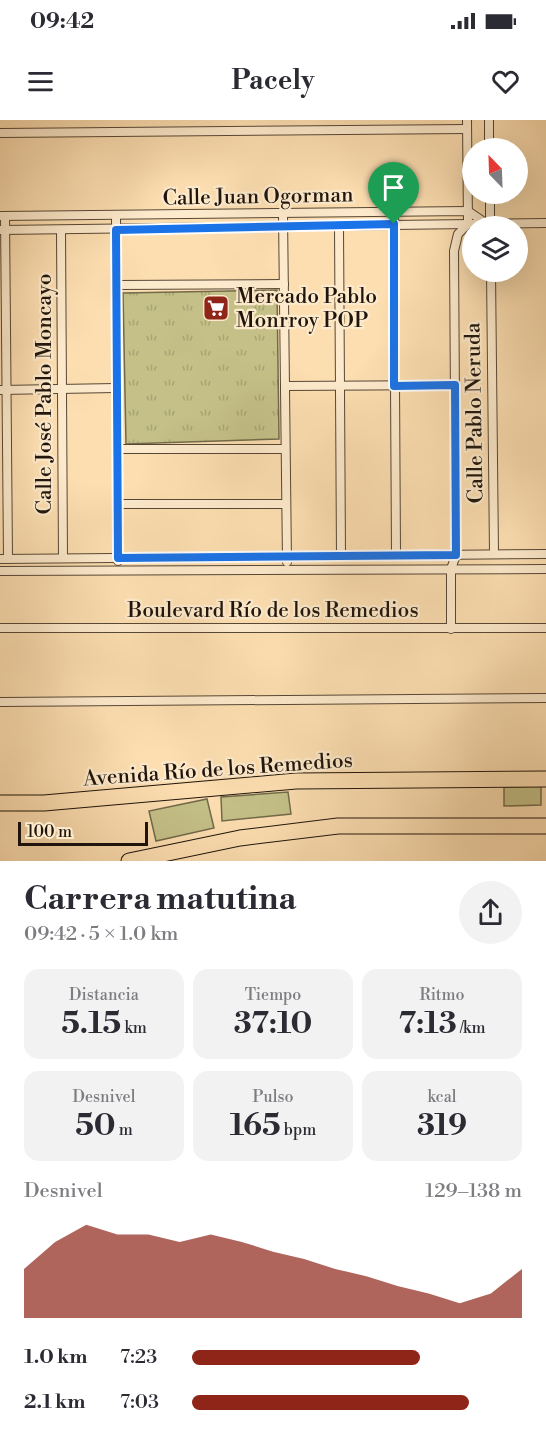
<!DOCTYPE html>
<html lang="es">
<meta charset="utf-8">
<style>
:root{--surface:#fff;--page:#f2f2f3;--text:#2b2b33;--muted:#7c7c81;--accent:#8f2418}
body{margin:0;font-family:"Libre Bodoni",serif;background:var(--page);color:var(--text);height:100vh;display:flex;flex-direction:column;font-size:22px;white-space:nowrap}
*{box-sizing:border-box;margin:0}
p{font-size:20px;color:var(--muted)}
.icon{flex:none;width:33px;height:33px;fill:none;stroke:currentColor;stroke-width:2;stroke-linecap:round;stroke-linejoin:round}
.map{position:relative;height:741px;overflow:hidden}
.drawer{display:flex;flex-direction:column;background:var(--surface);flex:1}
.drawer>*{flex:none}
.needle{width:39px;rotate:337deg}
.fabs{position:absolute;left:462px;top:18px;display:grid;gap:12px}
.fabs a{display:grid;place-items:center;width:66px;height:66px;border-radius:50%;background:var(--surface);box-shadow:0 6px 24px #0002;font-size:30px}
.scale{position:absolute;left:18px;bottom:15px;width:130px;box-sizing:border-box;padding-left:6px;border:3px solid #1f150c;border-top:0;font-size:16px;line-height:21px;white-space:nowrap;color:#1f150c;-webkit-text-stroke:4px #fdeacc;paint-order:stroke}
.pin{position:absolute;display:grid;place-items:center;width:51px;height:51px;color:#fff;margin:-62px -26px;border-radius:50% 50% 50% 0;rotate:-45deg;box-shadow:0 0 6px #0007}
.pin .icon{rotate:45deg}
.round{display:grid;place-items:center;flex:none;width:63px;height:63px;border-radius:32px;background:var(--page)}
.summary{display:flex;align-items:center;justify-content:space-between;height:102px;padding:0 24px}
h1{font-size:33px;font-weight:800;line-height:45px}
.metrics{display:grid;grid-template-columns:repeat(3,1fr);gap:9px;height:102px;padding:6px 24px}
.metrics div{display:grid;align-content:center;border-radius:15px;background:var(--page);text-align:center}
.metrics b{font-size:30px;font-weight:800}
.metrics small{font-size:16px;font-weight:400}
.metrics p{font-size:16px}
.chart{height:168px;padding:12px 24px}
.chart p{display:flex;justify-content:space-between}
.chart svg{width:100%;height:108px;margin-top:6px;fill:var(--accent);opacity:.7}
ul{padding:0 24px;list-style:none;font-size:20px}
li{display:grid;grid-template-columns:96px 72px 1fr;align-items:center;height:45px}
li i{height:15px;border-radius:8px;background:var(--accent)}
.status{display:flex;justify-content:space-between;align-items:center;height:42px;padding:0 30px;background:var(--surface);direction:ltr}
.status svg{height:16px;fill:currentColor}
header{display:flex;justify-content:space-between;align-items:center;height:78px;padding:0 24px;background:var(--surface);font-size:27px;font-weight:800}
.map>svg:first-child{display:block}
</style>
<div class="status"><b>09:42</b><svg viewBox="0 0 49 12"><path d="M0 12V9h3v3zM5 12V6h3v6zM10 12V3h3v9zM15 12V0h3v12zM26 1h20v11H26zM47 4h2v5h-2z"/></svg></div>
<header><svg class="icon" aria-label="menu" viewBox="0 0 24 24"><path d="M4 6h16M4 12h16M4 18h16"/></svg>Pacely<svg class="icon" aria-label="heart" viewBox="0 0 24 24"><path d="M12 20l-8-8c-3-5 5-10 8-4 3-6 11-1 8 4z"/></svg></header>
<div class="map">
<svg width="546" height="741" viewBox="0 0 546 741">
<defs>
<pattern id="grass-tufts" width="24" height="20" patternUnits="userSpaceOnUse" patternTransform="scale(1.5)"><rect width="24" height="20" fill="#c4c088"/><path d="M3 7l-1-3M5 7V3M7 7l1-3M15 17l-1-3M17 17v-4M19 17l1-3" fill="none" stroke="#a8a474"/></pattern>
</defs>
<rect width="100%" height="100%" fill="#fcdeb1"/>
<filter id="stains"><feTurbulence type="fractalNoise" baseFrequency=".00333" numOctaves="4"/><feColorMatrix values="0 0 0 0 .2 0 0 0 0 .09 0 0 0 0 .02 0 0 0 .5 -.17"/></filter>
<radialGradient id="worn" r=".72"><stop offset=".6" stop-color="#630" stop-opacity="0"/><stop offset="1" stop-color="#630" stop-opacity=".3"/></radialGradient>
<path fill="url(#grass-tufts)" stroke="#726a4a" stroke-width="1.5" d="M 277,170 L 279,319 L 126,324 L 123,173 Z"/>
<g fill="#c4c088" stroke="#726a4a" stroke-width="1.5">
<path d="M 541,666 L 541,685 L 504,686 L 504,667 Z"/>
<path d="M 288,672 L 291,694 L 222,701 L 221,677 Z"/>
<path d="M 207,679 L 214,708 L 156,721 L 149,691 Z"/>
</g>
<g fill="none" stroke-linecap="round" stroke-linejoin="round">
<defs>
<g id="street">
<path d="M 489,0 L 489,28"/>
<path d="M 0,13 L 467,9"/>
<path d="M 490,74 L 490,106"/>
<path d="M 394,91 L 396,435"/>
<path d="M 283,94 L 287,442"/>
<path d="M 0,96 L 468,91 L 484,102"/>
<path d="M 5,96 L 8,439"/>
<path d="M 116,96 L 118,441"/>
<path d="M 339,106 L 341,436"/>
<path d="M 0,110 L 546,103"/>
<path d="M 61,110 L 63,438"/>
<path d="M 491,152 L 494,434"/>
<path d="M 116,165 L 284,164"/>
<path d="M 285,266 L 455,265"/>
<path d="M 0,270 L 116,268"/>
<path d="M 117,329 L 285,329"/>
<path d="M 117,384 L 285,384"/>
<path d="M 0,439 L 546,434"/>
<path d="M 0,451 L 546,449"/>
<path d="M 0,508 L 546,508"/>
<path d="M 451,509 L 451,449 L 456,435 L 454,131 L 458,114 L 468,104 L 467,0"/>
<path d="M 0,582 L 546,578"/>
</g>
<g id="highway">
<path d="M 0,683 L 44,683 L 296,661 L 546,659"/>
<path d="M 129,741 L 240,718 L 338,706 L 546,706"/>
</g>
</defs>
<use href="#street" stroke="#564735" stroke-width="10"/>
<use href="#highway" stroke="#1f150c" stroke-width="17"/>
<use href="#street" stroke="#fdeacc" stroke-width="8"/>
<use href="#highway" stroke="#fcdeb1" stroke-width="15"/>
</g>
<g fill="none" stroke-linecap="round" stroke-linejoin="round">
<defs>
<path id="route" d="M 394,104 L 394,266 L 455,265 L 456,435 L 118,438 L 116,110 Z"/>
</defs>
<use href="#route" stroke="#fff" stroke-width="12"/>
<use href="#route" stroke="#1a73e8" stroke-width="8"/>
</g>
<defs>
<symbol id="supermarket-square" viewBox="-11 -11 22 22"><rect x="-9" y="-9" width="18" height="18" rx="4" fill="#8f2418" stroke="#fdeacc"/><path d="M-6-5.5h2.5l.6 2H6L4.5 2H-2.5L-4.4-4H-6ZM-1.5 3.2a1.3 1.3 0 1 0 .1 0ZM3 3.2a1.3 1.3 0 1 0 .1 0Z" fill="#fff"/></symbol>
</defs>
<g fill-rule="evenodd">
<use href="#supermarket-square" x="201" y="173" width="30" height="30"/>
</g>
<g text-anchor="middle" stroke-width="4.5" stroke-linejoin="round" paint-order="stroke">
<g font-size="21" fill="#1f150c" stroke="#fdeacc">
<text transform="translate(258 76) rotate(-1)" y="7">Calle Juan Ogorman</text>
<text transform="translate(44 274) rotate(-90)" y="7">Calle José Pablo Moncayo</text>
<text transform="translate(474 293) rotate(-91)" y="7">Calle Pablo Neruda</text>
<text x="273" y="497">Boulevard Río de los Remedios</text>
<text transform="translate(218 649) rotate(-4)" y="7">Avenida Río de los Remedios</text>
</g>
<g font-size="21" fill="#1f150c" stroke="#fdeacc" text-anchor="start">
<text x="236" y="183">Mercado Pablo<tspan x="236" dy="24">Monrroy POP</tspan></text>
</g>
</g>
<rect width="100%" height="100%" filter="url(#stains)"/>
<rect width="100%" height="100%" fill="url(#worn)"/>
</svg>
<div class="fabs">
<a><svg class="needle" viewBox="-14 -14 28 28"><path d="M0-13l5 13h-10z" fill="#e53935"/><path d="M0 13l5-13h-10z" fill="#7c7c81"/></svg></a>
<a><svg class="icon" aria-label="layers" viewBox="0 0 24 24"><path d="M12 4l9 5-9 5-9-5zM3 14l9 5 9-5"/></svg></a>
</div>
<div class="scale">100 m</div>
<div class="pin" style="left:394px;top:104px;background:#1e9e55"><svg class="icon" aria-label="arrive" viewBox="0 0 24 24"><path d="M6 21V4h12l-3 4 3 4H6"/></svg></div>
</div>
<section class="drawer">
<div class="summary"><div><h1>Carrera matutina</h1><p>09:42 · 5 × 1.0 km</p></div><a class="round"><svg class="icon" aria-label="share" viewBox="0 0 24 24"><path d="M12 15V3M7 8l5-5 5 5M5 13v7h14v-7"/></svg></a></div>
<div class="metrics">
<div><p>Distancia</p><b>5.15<small> km</small></b></div>
<div><p>Tiempo</p><b>37:10</b></div>
<div><p>Ritmo</p><b>7:13<small> /km</small></b></div>
</div>
<div class="metrics">
<div><p>Desnivel</p><b>50<small> m</small></b></div>
<div><p>Pulso</p><b>165<small> bpm</small></b></div>
<div><p>kcal</p><b>319</b></div>
</div>
<div class="chart"><p><span>Desnivel</span>129–138 m</p>
<svg viewBox="0 0 160 44" preserveAspectRatio="none"><path d="M0 44V24L10 13L20 6L30 10L40 10L50 13L60 10L70 13L80 17L90 20L100 24L110 27L120 31L130 34L140 38L150 34L160 24V44z"/></svg>
</div>
<ul>
<li><b>1.0 km</b>7:23<i style="width:69%"></i></li>
<li><b>2.1 km</b>7:03<i style="width:84%"></i></li>
</ul>
</section>
